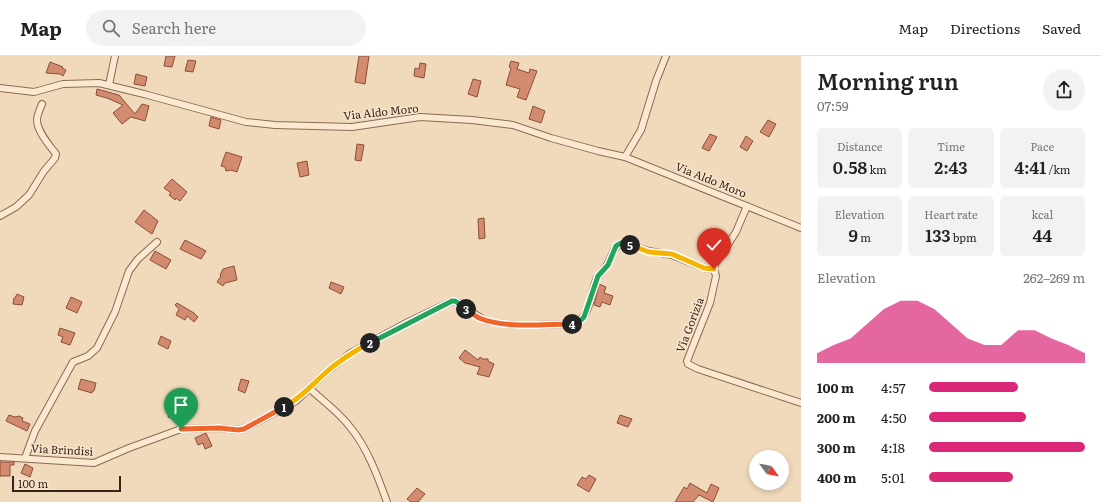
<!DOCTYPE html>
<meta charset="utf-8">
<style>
:root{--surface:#fff;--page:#f2f2f2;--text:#222;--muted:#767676;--line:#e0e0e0;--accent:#db2777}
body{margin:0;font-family:Literata,serif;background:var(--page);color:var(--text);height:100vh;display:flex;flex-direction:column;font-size:15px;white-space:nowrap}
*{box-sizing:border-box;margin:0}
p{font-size:13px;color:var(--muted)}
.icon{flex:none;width:22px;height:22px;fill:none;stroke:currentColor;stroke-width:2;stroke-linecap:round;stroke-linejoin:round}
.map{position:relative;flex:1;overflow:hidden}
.side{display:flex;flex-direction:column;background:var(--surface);width:300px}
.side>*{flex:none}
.needle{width:26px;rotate:123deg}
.buttons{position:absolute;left:749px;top:394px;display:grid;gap:8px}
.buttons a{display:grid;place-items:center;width:40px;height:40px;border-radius:50%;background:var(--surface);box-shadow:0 2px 6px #0003;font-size:20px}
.scale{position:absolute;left:12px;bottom:10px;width:109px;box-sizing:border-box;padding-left:4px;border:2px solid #38251a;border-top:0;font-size:11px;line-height:14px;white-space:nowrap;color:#38251a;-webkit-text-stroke:3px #f8e5cc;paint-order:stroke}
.pin{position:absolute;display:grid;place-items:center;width:34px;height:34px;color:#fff;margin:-41px -17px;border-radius:50% 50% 50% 0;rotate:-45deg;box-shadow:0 0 4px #0007}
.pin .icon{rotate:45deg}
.km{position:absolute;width:20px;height:20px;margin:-10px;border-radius:50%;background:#222;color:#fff;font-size:11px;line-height:20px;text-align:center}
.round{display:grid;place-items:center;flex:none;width:42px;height:42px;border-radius:21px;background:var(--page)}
.summary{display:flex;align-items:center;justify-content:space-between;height:68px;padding:0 16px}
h1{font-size:22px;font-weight:600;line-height:30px}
.figures{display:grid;grid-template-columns:repeat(3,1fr);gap:6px;height:68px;padding:4px 16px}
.figures div{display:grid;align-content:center;border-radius:6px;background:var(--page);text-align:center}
.figures b{font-size:17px;font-weight:600}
.figures small{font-size:11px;font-weight:400}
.figures p{font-size:11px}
.chart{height:112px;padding:8px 16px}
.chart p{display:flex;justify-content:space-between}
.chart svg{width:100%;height:72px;margin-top:4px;fill:var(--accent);opacity:.7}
ul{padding:0 16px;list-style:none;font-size:13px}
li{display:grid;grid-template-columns:64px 48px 1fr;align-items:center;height:30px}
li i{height:10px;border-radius:5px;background:var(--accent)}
header{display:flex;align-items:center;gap:24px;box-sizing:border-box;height:56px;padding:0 20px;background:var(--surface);border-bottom:1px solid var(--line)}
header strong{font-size:19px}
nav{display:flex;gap:22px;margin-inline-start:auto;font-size:14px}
.search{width:280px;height:36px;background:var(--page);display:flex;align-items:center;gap:10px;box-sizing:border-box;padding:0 14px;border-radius:22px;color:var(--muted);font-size:15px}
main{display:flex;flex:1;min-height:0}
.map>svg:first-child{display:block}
</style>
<header>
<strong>Map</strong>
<div class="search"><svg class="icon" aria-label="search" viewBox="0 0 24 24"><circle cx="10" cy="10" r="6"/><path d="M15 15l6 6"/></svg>Search here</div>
<nav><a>Map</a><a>Directions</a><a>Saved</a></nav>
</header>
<main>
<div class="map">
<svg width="801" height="446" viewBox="0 0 801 446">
<rect width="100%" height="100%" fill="#f1dabc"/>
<g fill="#d28b6f" stroke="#8b4e39">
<path d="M 166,0 L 175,0 L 172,11 L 164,10 Z"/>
<path d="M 359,0 L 369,0 L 365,28 L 355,26 Z"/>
<path d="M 188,4 L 196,5 L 193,16 L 185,15 Z"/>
<path d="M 511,5 L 519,7 L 517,13 L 529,17 L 530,13 L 537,15 L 526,44 L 517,41 L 520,33 L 506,29 L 511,12 L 509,11 Z"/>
<path d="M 50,6 L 63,11 L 62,12 L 66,14 L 63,20 L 60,18 L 46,17 Z"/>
<path d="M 420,7 L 426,8 L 424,22 L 414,20 L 415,12 L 419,13 Z"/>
<path d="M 136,18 L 147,21 L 145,30 L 134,28 Z"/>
<path d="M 473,23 L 481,25 L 477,41 L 468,38 Z"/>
<path d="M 97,33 L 119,39 L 135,58 L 142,48 L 149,50 L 145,65 L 131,61 L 122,68 L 113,57 L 123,49 L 107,42 L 96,39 Z"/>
<path d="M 533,50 L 545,55 L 541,67 L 529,63 Z"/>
<path d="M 211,61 L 221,64 L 219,73 L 209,70 Z"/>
<path d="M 768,64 L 776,68 L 769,81 L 760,76 Z"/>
<path d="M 710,78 L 717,81 L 709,95 L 702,92 Z"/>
<path d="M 746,80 L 753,85 L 747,95 L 740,91 Z"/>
<path d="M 357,88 L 364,89 L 361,105 L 355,104 Z"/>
<path d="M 226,96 L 242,101 L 237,116 L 231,114 L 226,115 L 225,111 L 221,110 Z"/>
<path d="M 307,105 L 309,119 L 300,121 L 297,107 Z"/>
<path d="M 172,123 L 187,136 L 180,145 L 176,142 L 175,144 L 169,139 L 171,137 L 164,132 Z"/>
<path d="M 144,154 L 158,165 L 152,178 L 135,166 Z"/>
<path d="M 484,162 L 485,182 L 479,183 L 478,163 Z"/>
<path d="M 185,184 L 206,195 L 201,203 L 180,193 Z"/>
<path d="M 155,195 L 171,204 L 166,213 L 150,204 Z"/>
<path d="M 234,210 L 237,224 L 225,227 L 223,230 L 217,226 L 221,220 L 220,219 L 223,213 Z"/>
<path d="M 331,226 L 344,231 L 341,238 L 329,232 Z"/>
<path d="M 599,228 L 606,231 L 604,237 L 613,240 L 610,249 L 602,246 L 600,251 L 594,249 Z"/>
<path d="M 17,238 L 24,241 L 22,249 L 13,248 L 14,242 L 15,242 Z"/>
<path d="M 71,241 L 82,246 L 77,257 L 66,252 Z"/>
<path d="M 177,247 L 194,257 L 198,261 L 194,266 L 187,260 L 185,264 L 176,259 L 179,253 L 175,249 Z"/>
<path d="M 60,272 L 75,277 L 70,289 L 61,286 L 63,281 L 58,279 Z"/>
<path d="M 161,280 L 171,285 L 168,293 L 158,288 Z"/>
<path d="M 465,294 L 478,304 L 480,301 L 483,303 L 488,303 L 488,305 L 494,308 L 489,321 L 477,318 L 480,311 L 465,307 L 459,302 Z"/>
<path d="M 81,323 L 96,327 L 94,335 L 92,335 L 92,337 L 78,333 Z"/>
<path d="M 241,323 L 249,325 L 245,337 L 238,334 Z"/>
<path d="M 172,345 L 185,349 L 181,364 L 168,361 Z"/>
<path d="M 9,359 L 15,361 L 19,360 L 23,362 L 22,365 L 30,368 L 27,375 L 6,365 Z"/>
<path d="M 620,359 L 632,363 L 628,371 L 617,367 Z"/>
<path d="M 206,377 L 212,390 L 205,393 L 203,387 L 198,389 L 195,382 Z"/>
<path d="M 0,406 L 14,406 L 14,409 L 10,409 L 10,420 L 0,420 Z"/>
<path d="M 25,408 L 33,412 L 30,421 L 21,417 Z"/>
<path d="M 589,419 L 596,423 L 589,436 L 577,429 L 582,421 L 586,423 Z"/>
<path d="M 690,427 L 707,437 L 711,428 L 719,432 L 713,446 L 699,439 L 693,446 L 675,446 L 684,431 L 687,433 Z"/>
<path d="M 417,432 L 425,438 L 418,446 L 411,446 L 407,443 Z"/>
</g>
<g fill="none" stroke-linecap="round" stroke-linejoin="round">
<defs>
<g id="minor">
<path d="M 109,29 L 115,0"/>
<path d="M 0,32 L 34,36 L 63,28 L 99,27 L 144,38 L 246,66 L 275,69 L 352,71 L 420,61 L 472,64 L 513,69 L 551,82 L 598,95 L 625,101 L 801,172"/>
<path d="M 625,101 L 641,74 L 656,25 L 666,0"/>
<path d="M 747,150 L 736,176 L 715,208 L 714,213 L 716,220 L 710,247 L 687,305 L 688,308 L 698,313 L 801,347"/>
<path d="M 0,160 L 16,151 L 29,139 L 44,115 L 55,102 L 56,98 C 49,89 37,75 37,64 C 37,59 40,53 42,48"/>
<path d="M 309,332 C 323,345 339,356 350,371 C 367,391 378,421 387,446"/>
<path d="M 0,401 L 94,407 L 129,392 L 181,373 L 220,372 L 238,374 L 244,373 L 296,345 L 323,319 L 349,298 L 408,266 L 452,245 C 461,245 475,261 487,265 C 514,272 544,268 572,268 C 591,264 590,237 597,222 C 600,217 605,213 608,207 C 612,200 614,190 621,187 L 649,195 L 672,199 L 704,212 L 714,213"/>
<path d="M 25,402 L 35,375 L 73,306 L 88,300 L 97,292 L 115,256 L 129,215 L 138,203 L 157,186"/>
</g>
</defs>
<use href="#minor" stroke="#8a6a54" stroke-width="8"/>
<use href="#minor" stroke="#fbe8d0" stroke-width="6"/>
</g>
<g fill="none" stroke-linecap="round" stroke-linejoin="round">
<defs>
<path id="split-1" d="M 181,373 L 220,372 L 238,374 L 244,373 L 284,351"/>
<path id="split-2" d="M 284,351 C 299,343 309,332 322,320 C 337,306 352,296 370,287"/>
<path id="split-3" d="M 370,287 L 452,245 L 455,245 L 466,253"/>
<path id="split-4" d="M 466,253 C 471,256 475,260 479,262 C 506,273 543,268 572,268"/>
<path id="split-5" d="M 572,268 L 578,267 L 584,261 L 598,220 L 608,209 L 616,190 L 621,187 L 630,189"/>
<path id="split-6" d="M 630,189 L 649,196 L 672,198 L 704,212 L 714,213"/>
</defs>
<use href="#split-1" stroke="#fff" stroke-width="8"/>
<use href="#split-2" stroke="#fff" stroke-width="8"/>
<use href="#split-3" stroke="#fff" stroke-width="8"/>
<use href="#split-4" stroke="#fff" stroke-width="8"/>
<use href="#split-5" stroke="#fff" stroke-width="8"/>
<use href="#split-6" stroke="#fff" stroke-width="8"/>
<use href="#split-1" stroke="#f0652b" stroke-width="5"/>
<use href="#split-2" stroke="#f5b400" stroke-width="5"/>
<use href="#split-3" stroke="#22a559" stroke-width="5"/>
<use href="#split-4" stroke="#f0652b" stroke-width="5"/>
<use href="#split-5" stroke="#22a559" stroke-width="5"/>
<use href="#split-6" stroke="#f5b400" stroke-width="5"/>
</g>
<g text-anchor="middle" stroke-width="3" stroke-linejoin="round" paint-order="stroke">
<g font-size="11" fill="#38251a" stroke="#f8e5cc">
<text transform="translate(381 56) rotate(-6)" y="4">Via Aldo Moro</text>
<text transform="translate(711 124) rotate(22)" y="4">Via Aldo Moro</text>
<text transform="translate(690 269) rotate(-69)" y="4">Via Gorizia</text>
<text transform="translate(62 394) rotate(3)" y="4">Via Brindisi</text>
</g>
</g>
</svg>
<div class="buttons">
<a><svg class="needle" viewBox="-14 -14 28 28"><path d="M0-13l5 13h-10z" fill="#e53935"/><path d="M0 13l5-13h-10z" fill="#767676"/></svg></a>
</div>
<div class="scale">100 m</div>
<div class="pin" style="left:181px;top:373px;background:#1e9e55"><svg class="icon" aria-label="arrive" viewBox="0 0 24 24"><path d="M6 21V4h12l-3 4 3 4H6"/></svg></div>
<div class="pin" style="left:714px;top:213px;background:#d93025"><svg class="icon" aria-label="check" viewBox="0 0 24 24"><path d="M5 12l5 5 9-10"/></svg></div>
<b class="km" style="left:284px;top:351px">1</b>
<b class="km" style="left:370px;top:287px">2</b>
<b class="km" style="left:466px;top:253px">3</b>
<b class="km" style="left:572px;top:268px">4</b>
<b class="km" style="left:630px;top:189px">5</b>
</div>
<section class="side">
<div class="summary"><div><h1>Morning run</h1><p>07:59</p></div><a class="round"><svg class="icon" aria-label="share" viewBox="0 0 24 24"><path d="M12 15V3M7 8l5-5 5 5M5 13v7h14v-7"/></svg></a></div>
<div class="figures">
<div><p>Distance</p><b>0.58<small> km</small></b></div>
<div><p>Time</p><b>2:43</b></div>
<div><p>Pace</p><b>4:41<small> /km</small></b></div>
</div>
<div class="figures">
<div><p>Elevation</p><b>9<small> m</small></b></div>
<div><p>Heart rate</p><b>133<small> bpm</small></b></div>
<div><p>kcal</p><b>44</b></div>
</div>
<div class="chart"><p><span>Elevation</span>262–269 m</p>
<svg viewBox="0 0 160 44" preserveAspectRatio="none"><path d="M0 44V38L10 33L20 29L30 20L40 11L50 6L60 6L70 11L80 20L90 29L100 33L110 33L120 24L130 24L140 29L150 33L160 38V44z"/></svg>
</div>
<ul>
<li><b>100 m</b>4:57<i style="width:57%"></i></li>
<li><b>200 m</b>4:50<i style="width:62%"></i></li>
<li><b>300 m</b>4:18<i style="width:100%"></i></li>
<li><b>400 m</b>5:01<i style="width:54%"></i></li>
</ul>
</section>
</main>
